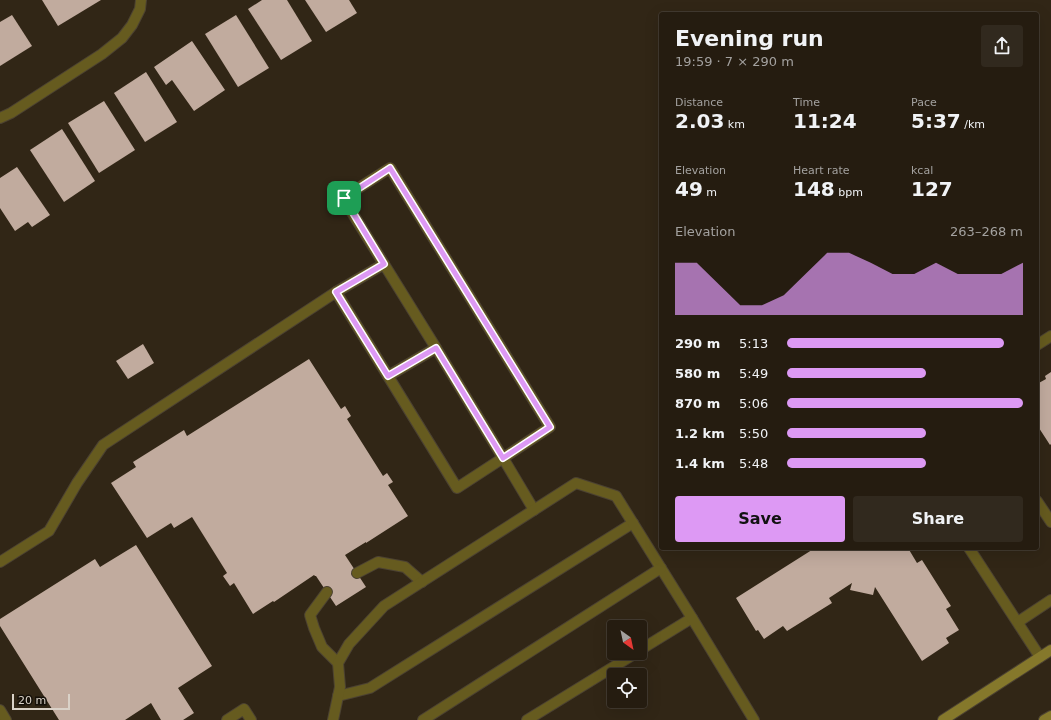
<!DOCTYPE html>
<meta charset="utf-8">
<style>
:root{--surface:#251c10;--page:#31291e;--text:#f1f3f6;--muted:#a3a19f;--line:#423a30;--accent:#dd99f4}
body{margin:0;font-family:"DejaVu Sans",sans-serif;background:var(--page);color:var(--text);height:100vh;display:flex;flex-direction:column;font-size:15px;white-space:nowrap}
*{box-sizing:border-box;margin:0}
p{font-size:13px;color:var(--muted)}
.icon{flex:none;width:22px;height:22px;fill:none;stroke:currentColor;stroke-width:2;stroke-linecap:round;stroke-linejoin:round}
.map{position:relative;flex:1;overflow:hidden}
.panel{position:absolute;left:659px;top:12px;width:380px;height:538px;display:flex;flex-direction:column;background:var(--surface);border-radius:4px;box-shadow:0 4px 16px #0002,0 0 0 1px var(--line)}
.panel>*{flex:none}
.needle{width:26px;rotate:147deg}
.controls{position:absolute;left:607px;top:620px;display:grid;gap:8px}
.controls a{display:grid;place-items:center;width:40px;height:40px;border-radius:4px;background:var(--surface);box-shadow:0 4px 16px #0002,0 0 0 1px var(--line);font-size:20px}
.scale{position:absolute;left:12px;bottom:10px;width:58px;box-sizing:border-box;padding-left:4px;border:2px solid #dad2c8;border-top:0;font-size:11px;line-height:14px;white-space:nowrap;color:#dad2c8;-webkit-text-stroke:3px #151009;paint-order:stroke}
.pin{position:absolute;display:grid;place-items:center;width:34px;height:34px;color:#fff;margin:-17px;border-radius:8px;box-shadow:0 2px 6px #0006}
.round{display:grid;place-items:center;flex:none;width:42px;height:42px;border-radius:4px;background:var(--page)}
.head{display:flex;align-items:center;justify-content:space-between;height:68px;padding:0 16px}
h1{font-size:22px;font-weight:700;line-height:30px}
.metrics{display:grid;grid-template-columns:repeat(3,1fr);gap:6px;height:68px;padding:4px 16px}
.metrics div{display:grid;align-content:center}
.metrics b{font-size:20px;font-weight:700}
.metrics small{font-size:11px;font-weight:400}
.metrics p{font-size:11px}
.chart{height:112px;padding:8px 16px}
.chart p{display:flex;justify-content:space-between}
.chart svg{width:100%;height:72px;margin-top:4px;fill:var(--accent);opacity:.7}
.action{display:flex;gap:8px;margin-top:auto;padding:8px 16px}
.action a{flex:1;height:46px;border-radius:4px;background:var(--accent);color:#111;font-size:16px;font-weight:700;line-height:46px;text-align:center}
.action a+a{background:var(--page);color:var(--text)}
ul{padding:0 16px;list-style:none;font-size:13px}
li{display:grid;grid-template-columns:64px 48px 1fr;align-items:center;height:30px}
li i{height:10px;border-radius:5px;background:var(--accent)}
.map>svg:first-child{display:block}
</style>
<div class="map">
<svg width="1051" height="720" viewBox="0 0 1051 720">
<rect width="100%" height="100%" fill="#312616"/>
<g fill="#c1ab9e">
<path d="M 42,0 L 101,0 L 58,26 Z"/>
<path d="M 262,0 L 287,0 L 312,41 L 281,60 L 248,9 Z"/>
<path d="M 305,0 L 349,0 L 357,13 L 326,32 Z"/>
<path d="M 12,15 L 32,46 L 0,66 L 0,22 Z"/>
<path d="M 236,15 L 269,68 L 238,87 L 205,34 Z"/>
<path d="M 192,41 L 225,90 L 194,111 L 172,80 L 166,85 L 154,67 Z"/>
<path d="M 146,72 L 177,122 L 145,142 L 114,93 Z"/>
<path d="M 104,101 L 135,150 L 99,173 L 68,123 Z"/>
<path d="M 62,129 L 95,181 L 64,202 L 30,150 Z"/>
<path d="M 17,167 L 50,215 L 32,227 L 28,222 L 15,231 L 0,208 L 0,178 Z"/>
<path d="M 143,344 L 154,363 L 128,379 L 116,361 Z"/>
<path d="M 309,359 L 341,409 L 345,406 L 351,416 L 347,419 L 383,476 L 387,473 L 393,482 L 388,485 L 408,516 L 366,543 L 366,542 L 345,555 L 366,587 L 336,606 L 316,576 L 315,576 L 314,575 L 274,602 L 273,601 L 253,614 L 234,583 L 230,586 L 223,576 L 227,573 L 192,517 L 174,528 L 171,523 L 147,538 L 111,483 L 136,467 L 133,462 L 184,430 L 187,436 Z"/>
<path d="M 1051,372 L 1051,444 L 1050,445 L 1039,428 L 1037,429 L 1037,384 L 1046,379 L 1045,376 Z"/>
<path d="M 136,545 L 212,666 L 178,688 L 194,713 L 183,720 L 161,720 L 151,703 L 125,720 L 59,720 L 0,626 L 0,619 L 95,559 L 100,567 Z"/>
<path d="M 815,548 L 908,548 L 917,563 L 922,560 L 951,606 L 946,609 L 959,630 L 946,638 L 949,643 L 922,661 L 875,587 L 873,595 L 850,590 L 852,583 L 829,598 L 832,603 L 787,631 L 783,626 L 764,639 L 758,630 L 756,631 L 736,598 Z"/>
</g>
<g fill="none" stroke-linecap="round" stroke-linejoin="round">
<defs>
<g id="lane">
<path d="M 336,292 L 384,264"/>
<path d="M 1037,345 L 1051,336"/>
<path d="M 388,376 L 457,488 L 503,458 L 436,348"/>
<path d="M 1037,501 L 1051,522"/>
<path d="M 969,548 L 1040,657"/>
<path d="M 0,562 L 49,531 L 77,483 L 103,445 L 336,292 L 388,376 L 436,348 L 343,198 L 390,168 L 550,427 L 503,458 L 534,510"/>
<path d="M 357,573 L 378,562 L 405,567 L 422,582"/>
<path d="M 327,592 L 310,615 L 314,628 L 322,647 L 338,663"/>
<path d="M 1018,622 L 1051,600"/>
<path d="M 640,650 L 692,618"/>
<path d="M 338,696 L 370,688 L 633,523"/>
<path d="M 0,710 L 6,720"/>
<path d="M 227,720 L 244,709 L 251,720"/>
<path d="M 333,720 L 340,687 L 338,663 L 349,644 L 384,606 L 576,483 L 616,496 L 692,618 L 754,720"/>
<path d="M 423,720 L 661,568"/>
<path d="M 527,720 L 636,653"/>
</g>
<path id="street" d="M 0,118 L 11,113 L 102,54 L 122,38 L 132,25 L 140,9 L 141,0"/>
<g id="secondary">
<path d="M 943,720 L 1051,650"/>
<path d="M 1044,720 L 1051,716"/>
</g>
</defs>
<use href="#lane" stroke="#4c4232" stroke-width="12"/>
<use href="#street" stroke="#4c4232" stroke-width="12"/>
<use href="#secondary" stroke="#4c4232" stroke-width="12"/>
<use href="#lane" stroke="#665b1f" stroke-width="10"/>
<use href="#street" stroke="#665b1f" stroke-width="10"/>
<use href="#secondary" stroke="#85782b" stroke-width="10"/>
</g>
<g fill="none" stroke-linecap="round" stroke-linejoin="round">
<defs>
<path id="route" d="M 390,168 L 550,427 L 503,458 L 436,348 L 388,376 L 336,292 L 384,264 L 344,198 Z"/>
</defs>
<use href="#route" stroke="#fff" stroke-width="8"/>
<use href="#route" stroke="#dd99f4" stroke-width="5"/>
</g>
</svg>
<div class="controls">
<a><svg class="needle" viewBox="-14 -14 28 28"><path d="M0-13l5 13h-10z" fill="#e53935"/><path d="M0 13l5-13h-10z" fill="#a3a19f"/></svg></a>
<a><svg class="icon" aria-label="locate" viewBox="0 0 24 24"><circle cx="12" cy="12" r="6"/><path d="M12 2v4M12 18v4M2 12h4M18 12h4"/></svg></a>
</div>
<div class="scale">20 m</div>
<div class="pin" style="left:344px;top:198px;background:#1e9e55"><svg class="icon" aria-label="arrive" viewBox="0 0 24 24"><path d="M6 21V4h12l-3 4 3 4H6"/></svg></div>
<section class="panel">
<div class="head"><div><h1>Evening run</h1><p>19:59 · 7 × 290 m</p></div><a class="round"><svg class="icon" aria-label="share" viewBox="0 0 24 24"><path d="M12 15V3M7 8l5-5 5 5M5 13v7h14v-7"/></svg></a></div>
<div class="metrics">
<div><p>Distance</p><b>2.03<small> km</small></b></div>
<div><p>Time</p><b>11:24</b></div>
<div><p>Pace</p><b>5:37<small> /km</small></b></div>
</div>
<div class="metrics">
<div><p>Elevation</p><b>49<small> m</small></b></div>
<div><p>Heart rate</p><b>148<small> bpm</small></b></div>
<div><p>kcal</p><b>127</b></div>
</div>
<div class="chart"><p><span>Elevation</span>263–268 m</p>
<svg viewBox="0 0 160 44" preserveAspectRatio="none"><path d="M0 44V12L10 12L20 25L30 38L40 38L50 32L60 19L70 6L80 6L90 12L100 19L110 19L120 12L130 19L140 19L150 19L160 12V44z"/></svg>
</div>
<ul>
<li><b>290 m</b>5:13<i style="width:92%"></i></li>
<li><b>580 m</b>5:49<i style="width:59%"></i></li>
<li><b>870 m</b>5:06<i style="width:100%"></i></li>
<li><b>1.2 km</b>5:50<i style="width:59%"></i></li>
<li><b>1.4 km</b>5:48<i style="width:59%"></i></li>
</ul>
<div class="action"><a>Save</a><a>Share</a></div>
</section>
</div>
